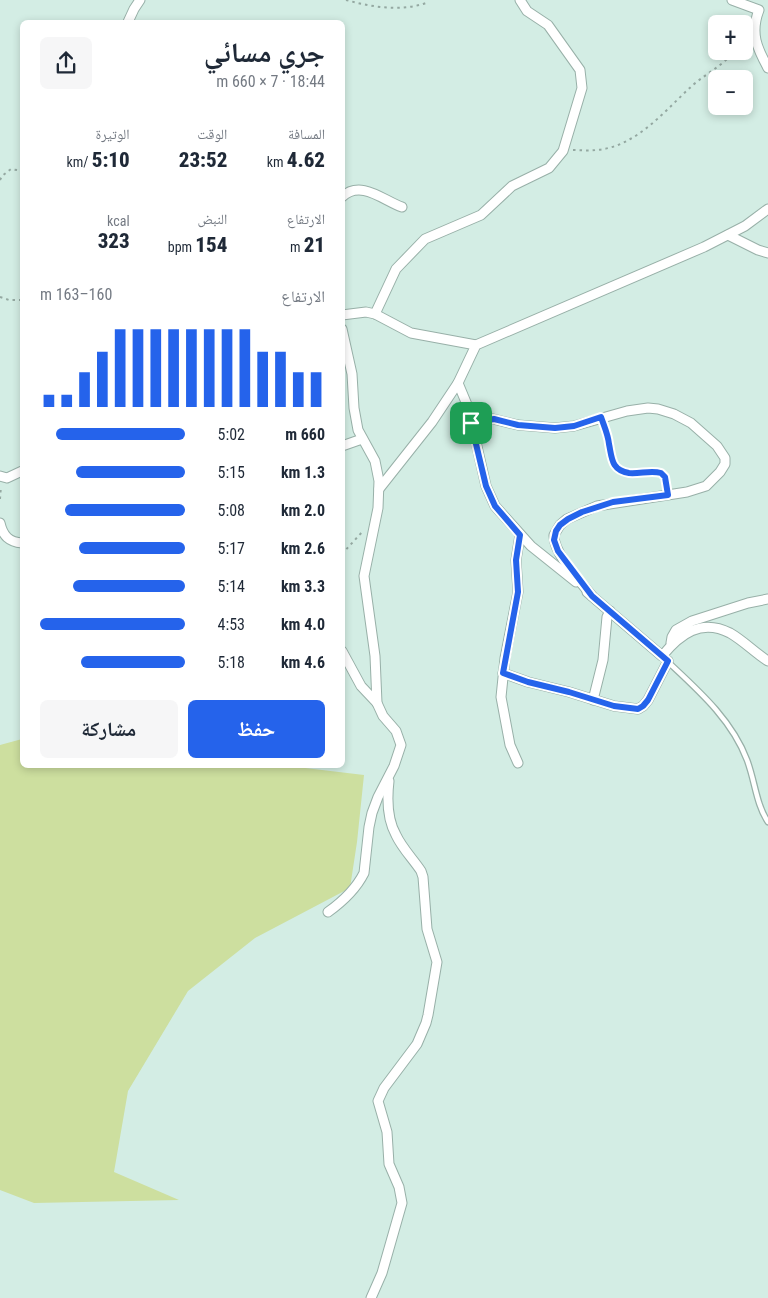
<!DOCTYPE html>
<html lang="ar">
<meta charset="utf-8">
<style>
:root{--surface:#fff;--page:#f6f6f7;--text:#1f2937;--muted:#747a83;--accent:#2563eb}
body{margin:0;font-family:"Roboto Condensed","Noto Naskh Arabic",sans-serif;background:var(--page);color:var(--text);direction:rtl;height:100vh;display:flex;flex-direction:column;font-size:19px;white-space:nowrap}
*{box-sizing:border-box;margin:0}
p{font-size:16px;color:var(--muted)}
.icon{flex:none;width:28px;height:28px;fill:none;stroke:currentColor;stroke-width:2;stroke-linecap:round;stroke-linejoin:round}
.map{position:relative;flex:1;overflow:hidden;direction:ltr}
.sheet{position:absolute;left:20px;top:20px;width:325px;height:748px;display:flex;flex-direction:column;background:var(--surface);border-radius:8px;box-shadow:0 2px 8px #0003;direction:rtl}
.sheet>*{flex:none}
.fabs{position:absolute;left:708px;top:15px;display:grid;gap:10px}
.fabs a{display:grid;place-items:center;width:45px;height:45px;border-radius:8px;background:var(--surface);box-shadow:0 2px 8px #0003;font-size:25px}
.pin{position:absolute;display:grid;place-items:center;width:42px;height:42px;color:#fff;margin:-21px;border-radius:10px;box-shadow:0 2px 8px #0006}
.round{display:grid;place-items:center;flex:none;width:52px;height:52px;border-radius:8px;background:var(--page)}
.headline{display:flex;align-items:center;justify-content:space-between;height:85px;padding:0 20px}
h1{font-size:28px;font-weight:800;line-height:38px}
.metrics{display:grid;grid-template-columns:repeat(3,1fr);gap:8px;height:85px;padding:5px 20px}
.metrics div{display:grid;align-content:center}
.metrics b{font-size:21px;font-weight:800}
.metrics small{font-size:14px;font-weight:400}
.metrics p{font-size:14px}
.chart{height:140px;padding:10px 20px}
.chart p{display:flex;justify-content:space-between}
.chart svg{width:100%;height:90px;margin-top:5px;stroke:var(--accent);stroke-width:6}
.primary-button{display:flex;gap:10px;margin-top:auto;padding:10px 20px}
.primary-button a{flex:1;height:58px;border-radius:8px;background:var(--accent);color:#fff;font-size:20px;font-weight:800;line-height:58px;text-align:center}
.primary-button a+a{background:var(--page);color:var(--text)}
ul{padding:0 20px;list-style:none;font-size:16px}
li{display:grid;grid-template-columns:80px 60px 1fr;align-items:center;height:38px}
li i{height:12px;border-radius:6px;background:var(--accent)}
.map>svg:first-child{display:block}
</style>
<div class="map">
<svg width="768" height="1298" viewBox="0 0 768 1298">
<rect width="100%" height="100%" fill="#d3ede4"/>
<path fill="#cddf9f" d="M 22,739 L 22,765 L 280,765 L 364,775 L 357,842 L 350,888 L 255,938 L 188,991 L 128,1091 L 114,1172 L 179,1200 L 34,1203 L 0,1190 L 0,745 Z"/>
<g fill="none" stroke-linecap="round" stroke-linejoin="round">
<defs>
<path id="lane" d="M 668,662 C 699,691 732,720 747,760 C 755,781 756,804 768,822"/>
<g id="street">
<path d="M 732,0 L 759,10 C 750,33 757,48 768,68"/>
<path d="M 128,22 L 134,9 L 140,0"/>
<path d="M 342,197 C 361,179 384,201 402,207"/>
<path d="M 728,235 L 758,250 L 768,253"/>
<path d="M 375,314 L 396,269 L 425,239 L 481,215 L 512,186 L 549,168 L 563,151 L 582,88 L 580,70 L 548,25 L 527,11 L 520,0"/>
<path d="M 342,315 L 366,312 L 375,314 L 411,333 L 476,345"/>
<path d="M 458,383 L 468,407 L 486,486 L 495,506 L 531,546 L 576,582"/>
<path d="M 471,423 L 493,419 L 518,425 L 555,428 L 574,426 L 627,411 L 648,408 L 658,409 L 674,414 L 691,423 L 717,446 L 725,458 L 725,464 L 720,472 L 706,486 L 687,492 L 597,506 L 567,519 L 560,525 L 554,535 C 553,553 580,581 592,596"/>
<path d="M 342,446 L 362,439"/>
<path d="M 0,476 L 7,478 L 22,471"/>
<path d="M 379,489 L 432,422 L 458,383 L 476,345 L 704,247 L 745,226 L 768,209"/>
<path d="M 0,523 C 3,536 9,542 22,543"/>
<path d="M 587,592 L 662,656 C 680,634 701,618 730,633 C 744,641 755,653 768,661"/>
<path d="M 671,643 L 672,637 L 676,630 L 692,621 L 748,603 L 768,599"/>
<path d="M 342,651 L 361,686 L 377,703"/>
<path d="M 503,673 L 528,682 L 569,692 L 614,706 L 638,709 L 643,706 L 648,700 L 668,661"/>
<path d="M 593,700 L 603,660 L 607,617 L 610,611"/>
<path d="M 518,763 L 510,745 L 501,697 L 505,658 L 518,592 L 516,560 L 520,535"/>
<path d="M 328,912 C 342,902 356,889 364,873 L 369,827 L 372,813 L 378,797 L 394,766 L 401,745 L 396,731 L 383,716 L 377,703 L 375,656 L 364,576 L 378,508 L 379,481 L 375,461 L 358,430 L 354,408 L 352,374 L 342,329"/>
<path d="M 371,1298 L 382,1273 L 402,1203 L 399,1187 L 389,1164 L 387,1132 L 378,1101 L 384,1088 L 417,1044 L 426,1023 L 428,1015 L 437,962 L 427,929 L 423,877 L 421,871 C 413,859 402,848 396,835 C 387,819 387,798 389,781"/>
</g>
</defs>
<use href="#lane" stroke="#98b0a8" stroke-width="7"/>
<use href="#street" stroke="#98b0a8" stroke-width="11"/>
<g stroke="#94a8a1" stroke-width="2" stroke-dasharray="2.5 4" stroke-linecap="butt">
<path d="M 346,0 C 372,7 400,12 426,3"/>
<path d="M 573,150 C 581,150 589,151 596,150 C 637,147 665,110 693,85 C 707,73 722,66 735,51"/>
<path d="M 0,180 L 2,176 L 11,169 L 22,171"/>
<path d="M 0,297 L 9,300 L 22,300"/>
<path d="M 605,426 L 612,462 C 624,480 644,469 661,473 L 665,477 L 667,486"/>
<path d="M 0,499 L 1,486"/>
<path d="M 342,554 L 363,531"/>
</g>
<use href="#lane" stroke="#fff" stroke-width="4.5"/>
<use href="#street" stroke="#fff" stroke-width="9"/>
</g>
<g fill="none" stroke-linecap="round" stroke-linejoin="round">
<defs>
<path id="route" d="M 601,417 C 604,426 608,434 609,444 C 612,458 611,470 629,473 C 640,474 651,470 661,473 L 665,477 L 668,495 L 613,502 L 582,512 L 568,519 L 560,525 L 556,531 L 554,540 L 558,551 L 592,596 L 668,661 L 648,700 L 643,706 L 638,709 L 614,706 L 569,692 L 528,682 L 503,673 L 518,592 L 516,560 L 520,535 L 495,506 L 486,486 L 471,423 L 494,419 L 518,425 L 555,428 L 574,426 Z"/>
</defs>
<use href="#route" stroke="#fff" stroke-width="10"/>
<use href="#route" stroke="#2563eb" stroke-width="6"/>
</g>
</svg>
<div class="fabs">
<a>+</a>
<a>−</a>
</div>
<div class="pin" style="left:471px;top:423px;background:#1e9e55"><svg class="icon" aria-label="arrive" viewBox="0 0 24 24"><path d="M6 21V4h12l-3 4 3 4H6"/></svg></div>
<section class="sheet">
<div class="headline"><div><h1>جري مسائي</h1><p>18:44 · 7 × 660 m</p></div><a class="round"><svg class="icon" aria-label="share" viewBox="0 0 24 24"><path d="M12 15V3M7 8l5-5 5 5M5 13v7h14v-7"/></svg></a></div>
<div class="metrics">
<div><p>المسافة</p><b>4.62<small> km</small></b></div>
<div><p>الوقت</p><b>23:52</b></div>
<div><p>الوتيرة</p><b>5:10<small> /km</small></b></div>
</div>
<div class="metrics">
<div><p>الارتفاع</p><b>21<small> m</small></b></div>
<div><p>النبض</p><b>154<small> bpm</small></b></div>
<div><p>kcal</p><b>323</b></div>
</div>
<div class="chart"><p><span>الارتفاع</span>160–163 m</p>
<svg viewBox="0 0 160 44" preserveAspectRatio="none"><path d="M5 44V38M15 44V38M25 44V27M35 44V17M45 44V6M55 44V6M65 44V6M75 44V6M85 44V6M95 44V6M105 44V6M115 44V6M125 44V17M135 44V17M145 44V27M155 44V27"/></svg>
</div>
<ul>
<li><b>660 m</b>5:02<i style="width:89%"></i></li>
<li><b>1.3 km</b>5:15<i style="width:75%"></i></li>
<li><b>2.0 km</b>5:08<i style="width:83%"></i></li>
<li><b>2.6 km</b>5:17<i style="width:73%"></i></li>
<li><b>3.3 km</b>5:14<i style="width:77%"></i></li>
<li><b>4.0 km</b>4:53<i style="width:100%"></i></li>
<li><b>4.6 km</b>5:18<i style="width:72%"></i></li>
</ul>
<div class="primary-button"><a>حفظ</a><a>مشاركة</a></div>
</section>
</div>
